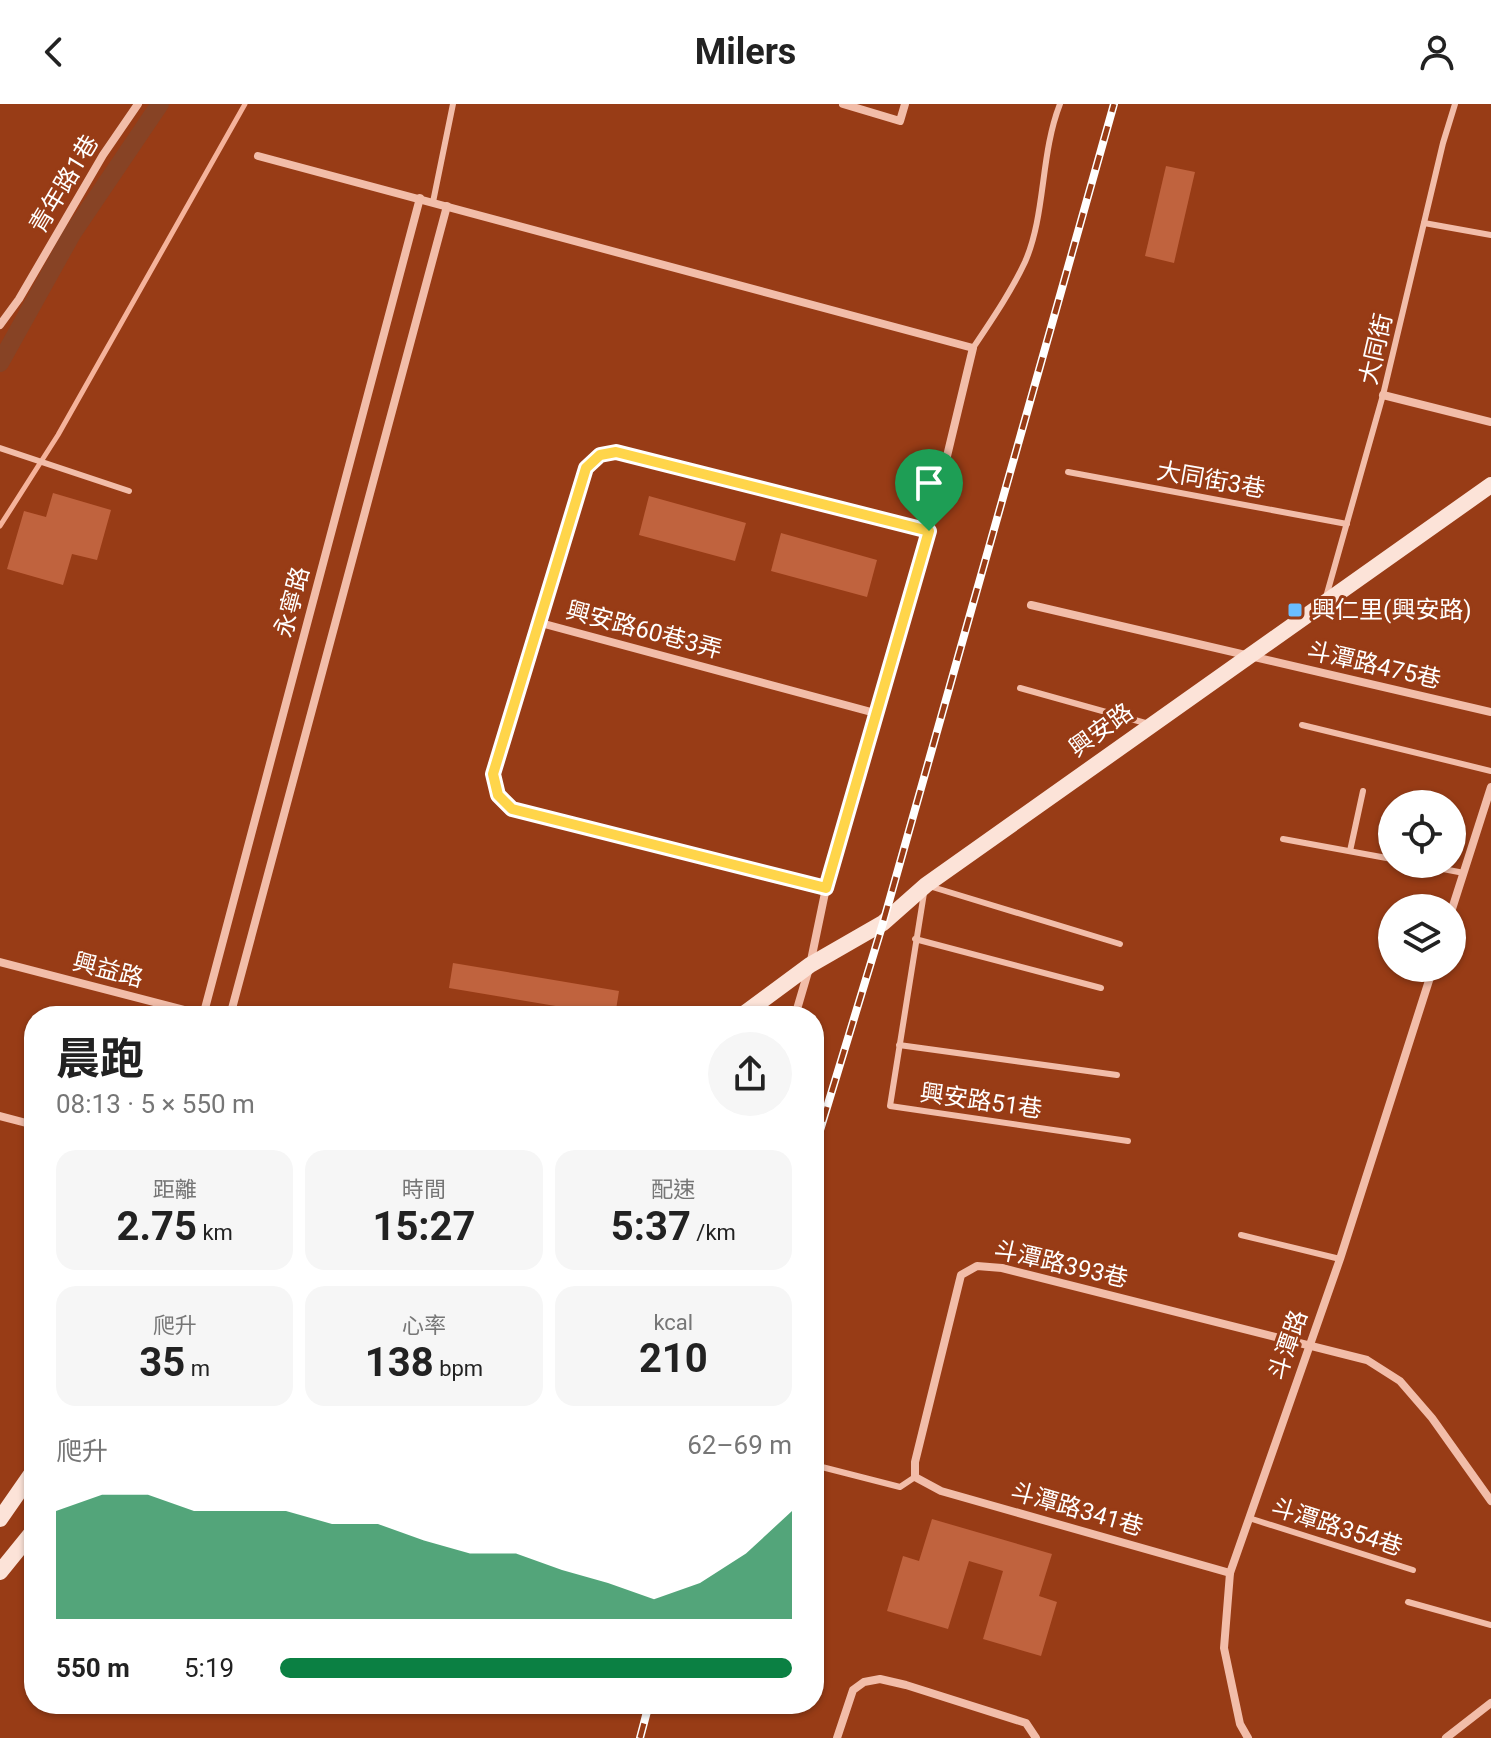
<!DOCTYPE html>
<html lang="zh-TW">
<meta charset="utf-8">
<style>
:root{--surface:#fff;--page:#f6f6f6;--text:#222;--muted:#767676;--accent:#0b8043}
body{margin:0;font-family:Roboto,"Noto Sans TC",sans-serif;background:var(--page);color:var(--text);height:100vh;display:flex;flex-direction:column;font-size:30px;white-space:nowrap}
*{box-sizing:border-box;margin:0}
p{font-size:26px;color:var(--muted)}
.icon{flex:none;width:44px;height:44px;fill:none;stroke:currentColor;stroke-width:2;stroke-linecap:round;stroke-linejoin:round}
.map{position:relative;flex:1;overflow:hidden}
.side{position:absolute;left:24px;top:902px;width:800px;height:708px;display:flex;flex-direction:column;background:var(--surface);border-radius:32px;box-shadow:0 2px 6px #0004}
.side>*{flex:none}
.tools{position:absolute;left:1378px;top:686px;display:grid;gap:16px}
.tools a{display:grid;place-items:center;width:88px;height:88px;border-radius:50%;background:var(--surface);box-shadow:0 2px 6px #0004;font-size:40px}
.pin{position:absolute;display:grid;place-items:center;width:68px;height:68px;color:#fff;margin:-82px -34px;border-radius:50% 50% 50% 0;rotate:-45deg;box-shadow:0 0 8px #0007}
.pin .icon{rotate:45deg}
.round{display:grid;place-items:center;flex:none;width:84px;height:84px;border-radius:42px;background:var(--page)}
.head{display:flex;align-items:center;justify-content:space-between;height:136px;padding:0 32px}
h1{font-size:44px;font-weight:700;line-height:60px}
.metrics{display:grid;grid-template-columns:repeat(3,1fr);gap:12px;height:136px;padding:8px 32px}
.metrics div{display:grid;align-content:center;border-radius:20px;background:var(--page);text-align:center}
.metrics b{font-size:40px;font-weight:700}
.metrics small{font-size:22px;font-weight:400}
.metrics p{font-size:22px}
.chart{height:224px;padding:16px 32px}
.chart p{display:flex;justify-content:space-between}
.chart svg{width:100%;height:144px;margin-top:8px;fill:var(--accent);opacity:.7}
ul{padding:0 32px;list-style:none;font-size:26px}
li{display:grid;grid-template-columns:128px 96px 1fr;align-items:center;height:60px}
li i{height:20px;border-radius:10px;background:var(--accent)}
header{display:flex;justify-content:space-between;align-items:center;height:104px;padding:0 32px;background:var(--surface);font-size:36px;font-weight:700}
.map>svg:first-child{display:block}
</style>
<header><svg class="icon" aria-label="back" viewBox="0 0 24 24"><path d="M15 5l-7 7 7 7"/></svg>Milers<svg class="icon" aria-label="person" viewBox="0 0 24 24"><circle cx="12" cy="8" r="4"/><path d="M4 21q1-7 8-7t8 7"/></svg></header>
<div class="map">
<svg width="1491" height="1634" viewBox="0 0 1491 1634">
<rect width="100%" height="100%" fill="#983c16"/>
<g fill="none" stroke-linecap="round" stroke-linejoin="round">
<path stroke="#f5b39b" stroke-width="5" d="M 0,422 L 58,331 L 245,0"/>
<path stroke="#874325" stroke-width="18" d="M 0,259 L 72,130 L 160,0"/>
</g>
<g fill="#c0633e">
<path d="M 1166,62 L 1195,68 L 1174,159 L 1145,152 Z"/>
<path d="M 53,389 L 111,406 L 97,456 L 72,450 L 63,481 L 7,465 L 24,407 L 46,413 Z"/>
<path d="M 649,392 L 746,419 L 735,457 L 639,431 Z"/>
<path d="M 781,429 L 877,456 L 867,493 L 771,467 Z"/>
<path d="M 453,859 L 619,887 L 615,912 L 449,884 Z"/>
<path d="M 932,1415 L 1052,1450 L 1039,1492 L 1057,1498 L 1041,1552 L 983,1535 L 1003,1467 L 969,1457 L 948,1525 L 887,1507 L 903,1452 L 919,1457 Z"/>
</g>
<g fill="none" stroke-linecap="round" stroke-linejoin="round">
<g stroke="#f2bda9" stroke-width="6">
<path d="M 433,98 L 453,0"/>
<path d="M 1424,119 L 1491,131"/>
<path d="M 973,244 C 991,217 1011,188 1025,158 C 1046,110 1040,51 1060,0"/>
<path d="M 0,344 L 129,387"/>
<path d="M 1068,368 L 1347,420"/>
<path d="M 1326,493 L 1383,291 L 1443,39 L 1455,0"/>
<path d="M 1020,584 L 1149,620"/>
<path d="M 1302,621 L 1491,667"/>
<path d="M 1283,735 L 1392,755"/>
<path d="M 1350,747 L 1363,687"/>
<path d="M 1417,760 L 1464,769"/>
<path d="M 929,782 L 1120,840"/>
<path d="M 924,789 L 890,1002 L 1128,1037"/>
<path d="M 915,835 L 1101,884"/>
<path d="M 899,941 L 1117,971"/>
<path d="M 1241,1131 L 1340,1155"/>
<path d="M 814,1361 L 900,1383 L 915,1373"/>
<path d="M 1249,1414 L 1413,1466"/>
<path d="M 1408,1498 L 1491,1521"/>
</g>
<g stroke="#f2bda9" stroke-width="8">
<path d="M 843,0 L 900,17 L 905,0"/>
<path d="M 258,52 L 973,244 L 929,427 L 826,784 L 810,861 L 795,912"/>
<path d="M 0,221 L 19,195 L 103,51 L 138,0"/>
<path d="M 1383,291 L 1491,318"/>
<path d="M 1031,501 L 1491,608"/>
<path d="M 537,518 L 875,609"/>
<path d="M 826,784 L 512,705 L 498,691 L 493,670 L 586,364 L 600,351 L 616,348 L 929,427"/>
<path d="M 1452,805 L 1491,683"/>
<path d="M 0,858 L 204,911"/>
<path d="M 203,912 L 420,94"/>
<path d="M 230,912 L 447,102"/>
<path d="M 0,1012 L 34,1021"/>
<path d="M 1230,1469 L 941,1387 L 915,1373 L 915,1358 L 961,1171 L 977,1162 L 1002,1164 L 1367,1256 L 1400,1277 L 1432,1314 L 1491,1397"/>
<path d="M 837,1634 L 853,1586 L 864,1578 L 880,1575 L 906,1581 L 1026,1619 L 1036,1634"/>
<path d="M 1248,1634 L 1240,1620 L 1224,1544 L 1230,1469 L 1340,1155 L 1433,864"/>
<path d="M 1446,1634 L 1491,1599"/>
</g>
<g stroke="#fce3d8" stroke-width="16">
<path d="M 741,912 L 810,861 L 883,819 L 926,781 L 1491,381"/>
<path d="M 0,1415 L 34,1366"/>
<path d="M 0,1468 L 34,1426"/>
</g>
<defs>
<g id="rail">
<path d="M 814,1046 L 883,819 L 1114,0"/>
<path d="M 640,1634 L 649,1600"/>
</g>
</defs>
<use href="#rail" stroke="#fff" stroke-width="8"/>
<use href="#rail" stroke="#983c16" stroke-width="5" stroke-dasharray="15" stroke-linecap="butt"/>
</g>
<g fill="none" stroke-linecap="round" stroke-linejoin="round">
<defs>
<path id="route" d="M 616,348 L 929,427 L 826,784 L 512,705 L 498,691 L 493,670 L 586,364 L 600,351 Z"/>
</defs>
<use href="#route" stroke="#fff" stroke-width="16"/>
<use href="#route" stroke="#ffd54a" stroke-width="10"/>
</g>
<rect fill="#6abdff" stroke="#983c16" stroke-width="3" x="1287" y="498" width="16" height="16" rx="4"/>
<g text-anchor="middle" stroke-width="6" stroke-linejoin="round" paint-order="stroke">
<g font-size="24" fill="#fff" stroke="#983c16">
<text transform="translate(64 80) rotate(-59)" y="8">青年路1巷</text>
<text transform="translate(1376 245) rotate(-77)" y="8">大同街</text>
<text transform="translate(1211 376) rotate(10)" y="8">大同街3巷</text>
<text transform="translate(292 498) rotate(-75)" y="8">永寧路</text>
<text transform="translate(644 526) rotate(15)" y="8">興安路60巷3弄</text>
<text transform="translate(1374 561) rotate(13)" y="8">斗潭路475巷</text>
<text transform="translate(1101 626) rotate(-36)" y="8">興安路</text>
<text transform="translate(108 866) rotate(15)" y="8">興益路</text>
<text transform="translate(981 997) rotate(8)" y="8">興安路51巷</text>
<text transform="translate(1061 1160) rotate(13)" y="8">斗潭路393巷</text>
<text transform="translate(1288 1241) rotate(-71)" y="8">斗潭路</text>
<text transform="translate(1077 1405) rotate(16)" y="8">斗潭路341巷</text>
<text transform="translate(1337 1423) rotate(18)" y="8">斗潭路354巷</text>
</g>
<g font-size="24" fill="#fff" stroke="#983c16" text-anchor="start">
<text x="1311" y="514">興仁里(興安路)</text>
</g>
</g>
</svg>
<div class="tools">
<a><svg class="icon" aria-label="locate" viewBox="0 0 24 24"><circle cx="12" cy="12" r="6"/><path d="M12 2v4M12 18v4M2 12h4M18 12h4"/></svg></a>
<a><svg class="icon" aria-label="layers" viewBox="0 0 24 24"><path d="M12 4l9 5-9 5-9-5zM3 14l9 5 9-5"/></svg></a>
</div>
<div class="pin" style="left:929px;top:427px;background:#1e9e55"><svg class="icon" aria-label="arrive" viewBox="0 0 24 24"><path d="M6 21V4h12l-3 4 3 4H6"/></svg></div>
<section class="side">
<div class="head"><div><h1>晨跑</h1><p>08:13 · 5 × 550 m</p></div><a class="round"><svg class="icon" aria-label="share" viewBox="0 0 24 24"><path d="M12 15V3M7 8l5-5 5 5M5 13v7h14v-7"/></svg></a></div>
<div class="metrics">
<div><p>距離</p><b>2.75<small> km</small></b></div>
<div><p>時間</p><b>15:27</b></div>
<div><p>配速</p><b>5:37<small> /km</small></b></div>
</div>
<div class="metrics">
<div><p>爬升</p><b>35<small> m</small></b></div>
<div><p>心率</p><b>138<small> bpm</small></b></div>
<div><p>kcal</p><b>210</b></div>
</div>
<div class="chart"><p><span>爬升</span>62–69 m</p>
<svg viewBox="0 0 160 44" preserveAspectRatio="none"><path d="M0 44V11L10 6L20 6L30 11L40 11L50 11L60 15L70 15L80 20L90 24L100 24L110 29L120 33L130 38L140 33L150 24L160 11V44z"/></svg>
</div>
<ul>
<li><b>550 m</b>5:19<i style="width:100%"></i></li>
</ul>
</section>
</div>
